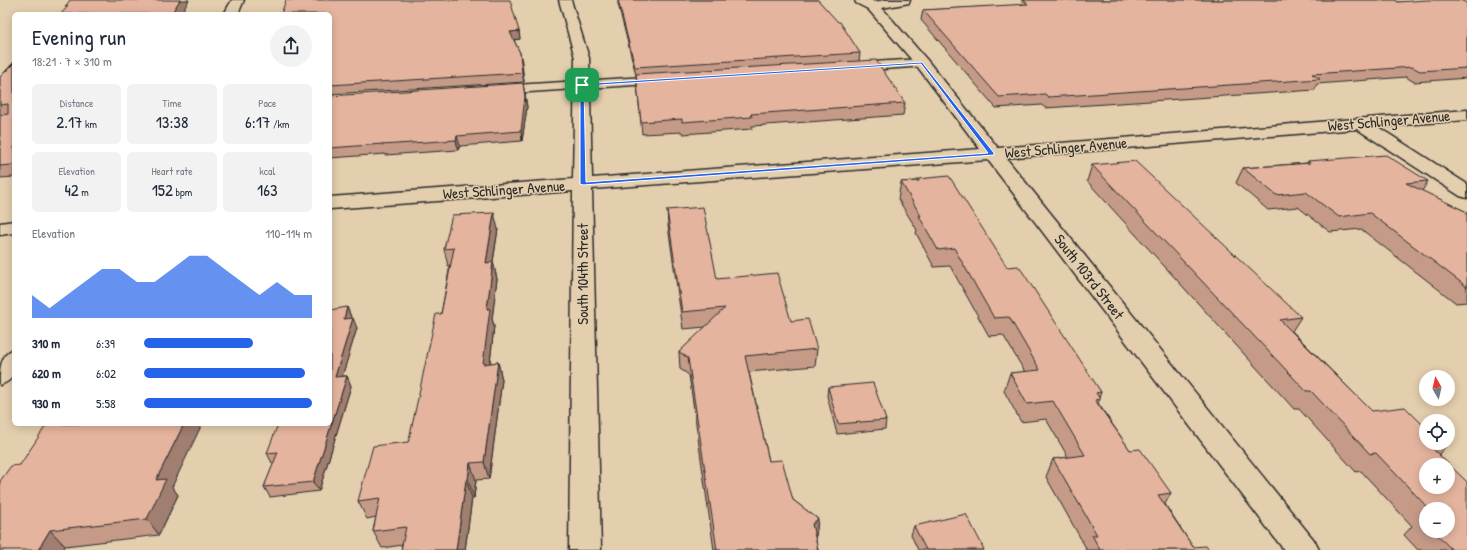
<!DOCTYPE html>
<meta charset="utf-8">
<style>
:root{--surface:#fff;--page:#f2f2f3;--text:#1f2937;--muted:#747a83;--accent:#2563eb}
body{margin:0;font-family:"Patrick Hand",sans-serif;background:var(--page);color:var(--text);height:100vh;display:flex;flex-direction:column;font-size:15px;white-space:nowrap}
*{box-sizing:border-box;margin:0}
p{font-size:13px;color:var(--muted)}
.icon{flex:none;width:22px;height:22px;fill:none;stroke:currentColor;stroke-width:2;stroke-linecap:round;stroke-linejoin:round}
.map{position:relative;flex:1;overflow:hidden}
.side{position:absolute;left:12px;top:12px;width:320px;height:414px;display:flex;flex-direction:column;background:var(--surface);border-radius:6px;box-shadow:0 2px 10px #0003}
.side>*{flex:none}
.needle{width:26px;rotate:352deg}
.controls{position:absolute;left:1419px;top:370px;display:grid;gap:8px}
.controls a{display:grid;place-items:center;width:36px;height:36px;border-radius:50%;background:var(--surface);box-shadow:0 2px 10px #0003;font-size:20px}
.pin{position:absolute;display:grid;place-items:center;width:34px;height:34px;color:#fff;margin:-17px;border-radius:8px;box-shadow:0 2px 6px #0006}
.round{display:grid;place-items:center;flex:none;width:42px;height:42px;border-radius:21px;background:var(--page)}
.overview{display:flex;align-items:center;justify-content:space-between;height:68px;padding:0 20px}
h1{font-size:22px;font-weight:600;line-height:30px}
.metrics{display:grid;grid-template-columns:repeat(3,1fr);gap:6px;height:68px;padding:4px 20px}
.metrics div{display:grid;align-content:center;border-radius:6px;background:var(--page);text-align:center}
.metrics b{font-size:17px;font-weight:600}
.metrics small{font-size:11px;font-weight:400}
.metrics p{font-size:11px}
.chart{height:112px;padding:8px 20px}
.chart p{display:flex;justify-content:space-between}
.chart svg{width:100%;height:72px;margin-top:4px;fill:var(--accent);opacity:.7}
ul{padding:0 20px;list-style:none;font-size:13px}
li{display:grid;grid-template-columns:64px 48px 1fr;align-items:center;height:30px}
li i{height:10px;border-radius:5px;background:var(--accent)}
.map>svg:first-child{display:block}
</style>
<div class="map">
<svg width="1467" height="550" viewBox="0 0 1467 550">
<rect width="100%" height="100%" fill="#e3cead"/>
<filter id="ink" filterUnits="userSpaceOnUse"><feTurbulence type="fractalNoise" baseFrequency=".025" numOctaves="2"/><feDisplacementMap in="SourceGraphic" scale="8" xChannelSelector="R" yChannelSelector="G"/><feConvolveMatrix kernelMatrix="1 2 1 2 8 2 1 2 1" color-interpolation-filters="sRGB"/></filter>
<g filter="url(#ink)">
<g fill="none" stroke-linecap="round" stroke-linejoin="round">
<defs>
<g id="lane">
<path d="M 922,59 L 926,60 L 928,63 L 926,66 L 856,71 L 852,70 L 850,67 L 852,64 L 856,63 Z"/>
<path d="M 661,76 L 665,77 L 667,80 L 665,83 L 500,94 L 495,93 L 494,90 L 495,87 L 500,86 Z"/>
</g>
<g id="street">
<path d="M 232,0 L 244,0 L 238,14 L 224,14 Z"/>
<path d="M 559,0 L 571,0 L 589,58 L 592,178 L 980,149 L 917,66 L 868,9 L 856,3 L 855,0 L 871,0 L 875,2 L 884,0 L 910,0 L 909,3 L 882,8 L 927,60 L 998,148 L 1467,110 L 1467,120 L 1378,127 L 1467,184 L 1467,198 L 1460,196 L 1357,129 L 1006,158 L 1314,540 L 1319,550 L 1284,550 L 988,160 L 592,189 L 601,550 L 569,550 L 573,191 L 330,209 L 330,197 L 573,179 L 575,58 Z"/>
<path d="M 14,221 L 14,233 L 0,235 L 0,223 Z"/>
<path d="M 14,349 C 14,366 19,379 0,385 C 0,368 0,355 14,349 Z"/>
</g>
</defs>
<use href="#lane" stroke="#2b2b2b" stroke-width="3"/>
<use href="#street" stroke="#2b2b2b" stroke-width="3"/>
<use href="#lane" fill="#e3cead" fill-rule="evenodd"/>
<use href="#street" fill="#e3cead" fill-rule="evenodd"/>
</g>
<g fill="#c59b88" stroke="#2b2b2b" fill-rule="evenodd">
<path d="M 618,0 L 818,0 L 860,53 L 859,61 L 905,103 L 903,115 L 752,126 L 752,129 L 683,134 L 682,132 L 642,134 L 636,75 L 618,4 Z"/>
<path d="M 1022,0 L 1395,0 L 1398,2 L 1467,3 L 1467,78 L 1414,82 L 1406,77 L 1317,84 L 1315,90 L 1045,108 L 1042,105 L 996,108 L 921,20 L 923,10 L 1021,5 Z"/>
<path d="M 330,14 L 519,31 L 520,39 L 514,40 L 520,53 L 524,82 L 330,94 Z"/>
<path d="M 14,62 L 14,177 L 0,178 L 0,77 Z"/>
<path d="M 525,93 L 527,107 L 522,141 L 460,146 L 458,150 L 385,155 L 385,154 L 330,158 L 330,96 Z"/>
<path d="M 1308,161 L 1428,181 L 1422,191 L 1467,212 L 1467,302 L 1456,303 L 1361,229 L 1330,232 L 1298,207 L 1268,210 L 1236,183 L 1243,168 L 1307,163 Z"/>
<path d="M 1092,165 L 1301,317 L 1292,331 L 1372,411 L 1446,446 L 1439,454 L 1467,550 L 1418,550 L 1404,535 L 1412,526 L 1361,471 L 1356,472 L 1299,409 L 1294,409 L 1087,181 ZM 1426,509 L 1448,509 L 1448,531 L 1426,531 Z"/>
<path d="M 918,179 L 1007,267 L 1101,392 L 1099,398 L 1100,399 L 1098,403 L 1130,450 L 1171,493 L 1165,504 L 1193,547 L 1209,550 L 1085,550 L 1086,548 L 1046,477 L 1053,459 L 1068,457 L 1046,419 L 1021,422 L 1004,391 L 1010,373 L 1025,372 L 1003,335 L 989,336 L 950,266 L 934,267 L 916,233 L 917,230 L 898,199 L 901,182 L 917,181 Z"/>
<path d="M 667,210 L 717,279 L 791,321 L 817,349 L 815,366 L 749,372 L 769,461 L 793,500 L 818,519 L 816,536 L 815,536 L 818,550 L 714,550 L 689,375 L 680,369 L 679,352 L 706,327 L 683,329 L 668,226 Z"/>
<path d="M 498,229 L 493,262 L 497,279 L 492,319 L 494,326 L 490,363 L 498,362 L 502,380 L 489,479 L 476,480 L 474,498 L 472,498 L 465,550 L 401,550 L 402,545 L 382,548 L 373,531 L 376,517 L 367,519 L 358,501 L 408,442 L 409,440 L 441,314 L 450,265 L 448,266 L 444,249 Z"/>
<path d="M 347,307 L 351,317 L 350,319 L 357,328 L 342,376 L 347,376 L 351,386 L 319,491 L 270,497 L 264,487 L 274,463 L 272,463 L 267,453 Z"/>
<path d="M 828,387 L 886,420 L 885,429 L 837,434 L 827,396 Z"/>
<path d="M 20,465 L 172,487 L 178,495 L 159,535 L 65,546 L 0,550 Z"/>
<path d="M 914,526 L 984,550 L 918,550 L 911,535 Z"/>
</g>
<g fill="#a07e6f" stroke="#2b2b2b">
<path d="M 180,0 L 189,0 L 181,14 L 171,14 Z"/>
<path d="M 519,31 L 520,39 L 512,40 L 510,32 Z"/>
<path d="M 520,53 L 522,62 L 524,82 L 522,73 Z"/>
<path d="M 523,83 L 527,107 L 522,141 L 521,131 Z"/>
<path d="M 457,136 L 460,146 L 458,150 L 456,140 Z"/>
<path d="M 494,213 L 498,229 L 490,280 L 486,263 Z"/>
<path d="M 493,262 L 497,279 L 492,319 L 494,326 L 488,381 L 483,364 L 487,309 Z"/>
<path d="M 347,307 L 351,317 L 348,329 L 344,319 Z"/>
<path d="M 353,318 L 357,328 L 339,387 L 335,377 Z"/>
<path d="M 498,362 L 502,380 L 489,479 L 484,462 Z"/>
<path d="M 347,376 L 351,386 L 319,491 L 313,482 Z"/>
<path d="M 184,424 L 202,424 L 172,487 L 178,495 L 159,535 L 147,519 L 156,480 Z"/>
<path d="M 470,463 L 476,480 L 474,498 L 468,480 Z"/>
<path d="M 466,480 L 472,498 L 465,550 L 456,550 Z"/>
<path d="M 818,519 L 816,536 L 810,541 L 812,524 Z"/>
<path d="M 50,530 L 65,546 L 63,550 L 38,550 Z"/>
</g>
<g fill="#e5b49e" stroke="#2b2b2b" fill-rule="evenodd">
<path d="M 70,0 L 180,0 L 171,14 L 61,14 L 68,6 L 65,7 Z"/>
<path d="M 286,0 L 510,0 L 519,31 L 510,32 L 520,53 L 522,73 L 330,85 L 330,14 L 281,14 Z"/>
<path d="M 618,0 L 818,0 L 838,22 L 840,22 L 860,53 L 635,67 Z"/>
<path d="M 1023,0 L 1395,0 L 1398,2 L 1427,0 L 1460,0 L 1467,3 L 1467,68 L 1420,71 L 1412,67 L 1312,74 L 1320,79 L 1048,97 L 1045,94 L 999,97 L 923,10 L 1028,4 Z"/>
<path d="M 876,60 L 905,103 L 751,114 L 752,117 L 682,122 L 682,119 L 641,122 L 636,74 Z"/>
<path d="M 14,63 L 14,164 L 12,165 L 0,166 L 0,115 L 8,114 L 8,104 L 0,105 L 0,77 Z"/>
<path d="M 523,83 L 525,97 L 521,131 L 457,136 L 456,140 L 382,145 L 383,144 L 330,148 L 330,96 Z"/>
<path d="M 1386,155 L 1428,181 L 1406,183 L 1467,212 L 1467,287 L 1370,213 L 1339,217 L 1306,192 L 1276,195 L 1243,168 L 1310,163 L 1308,161 Z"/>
<path d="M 1135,161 L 1301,317 L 1280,320 L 1372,411 L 1405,407 L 1426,428 L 1426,443 L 1442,443 L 1446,446 L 1432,448 L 1467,482 L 1467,550 L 1452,550 L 1434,531 L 1448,531 L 1448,509 L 1429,509 L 1376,453 L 1370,454 L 1311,391 L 1306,391 L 1092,165 ZM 1426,465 L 1448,465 L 1448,487 L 1426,487 Z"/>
<path d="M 949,176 L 1007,267 L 1018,266 L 1022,271 L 1101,392 L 1096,393 L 1100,399 L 1095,400 L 1130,450 L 1140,449 L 1171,493 L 1158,495 L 1193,547 L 1206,546 L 1209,550 L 1100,550 L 1092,535 L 1097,535 L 1053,459 L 1085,455 L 1053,401 L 1027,404 L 1010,373 L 1040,370 L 1009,317 L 994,318 L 954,248 L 938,250 L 919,216 L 921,216 L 901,182 L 919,181 L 918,179 Z"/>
<path d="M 703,207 L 717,279 L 777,273 L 791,321 L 808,319 L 817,349 L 745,356 L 769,461 L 782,460 L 793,500 L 818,519 L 812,524 L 818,550 L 717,550 L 688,358 L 679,352 L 725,308 L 682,312 L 667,210 Z"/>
<path d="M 494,213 L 486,263 L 493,262 L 487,309 L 490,309 L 483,364 L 498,362 L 484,462 L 470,463 L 468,480 L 466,480 L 456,550 L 401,550 L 406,527 L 373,531 L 380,498 L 358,501 L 373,446 L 408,442 L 409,440 L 436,314 L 441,314 L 454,248 L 444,249 L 452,215 Z"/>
<path d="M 347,307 L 344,319 L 353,318 L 335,377 L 347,376 L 313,482 L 264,487 L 278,452 L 267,453 L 278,424 L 330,424 L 330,310 Z"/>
<path d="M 873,383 L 886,420 L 838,424 L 828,387 Z"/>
<path d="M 47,424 L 184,424 L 156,480 L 166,479 L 147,519 L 50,530 L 38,550 L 0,550 L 0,481 L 11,466 L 20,465 Z"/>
<path d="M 966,514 L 981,543 L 984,550 L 926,550 L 914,526 Z"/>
<path d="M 1426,516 L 1426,523 L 1421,517 Z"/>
</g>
</g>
<path fill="#2563eb" stroke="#fff" fill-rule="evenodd" d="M 922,62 L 994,153 L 994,155 L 583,185 L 580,184 L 580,84 ZM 921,64 L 988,153 L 586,182 L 584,86 Z"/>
<g text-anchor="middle" stroke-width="3" stroke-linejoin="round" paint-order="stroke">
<g font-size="15" fill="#2b2b2b" stroke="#e3cead">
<text transform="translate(1389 121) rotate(-5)" y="5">West Schlinger Avenue</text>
<text transform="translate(1066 148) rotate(-5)" y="5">West Schlinger Avenue</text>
<text transform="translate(504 190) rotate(-4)" y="5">West Schlinger Avenue</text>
<text transform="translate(583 274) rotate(-90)" y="5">South 104th Street</text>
<text transform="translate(1089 277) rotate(52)" y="5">South 103rd Street</text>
</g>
</g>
</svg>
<div class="controls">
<a><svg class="needle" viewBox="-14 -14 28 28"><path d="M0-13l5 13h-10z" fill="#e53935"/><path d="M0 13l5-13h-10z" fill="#747a83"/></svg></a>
<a><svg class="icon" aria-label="locate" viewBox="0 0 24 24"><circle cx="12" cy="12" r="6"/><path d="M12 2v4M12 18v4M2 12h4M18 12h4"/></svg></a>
<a>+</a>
<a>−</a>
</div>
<div class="pin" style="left:582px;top:85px;background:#1e9e55"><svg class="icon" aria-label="arrive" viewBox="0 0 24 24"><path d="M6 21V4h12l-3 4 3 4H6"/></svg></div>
<section class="side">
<div class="overview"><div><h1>Evening run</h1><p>18:21 · 7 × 310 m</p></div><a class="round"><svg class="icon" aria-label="share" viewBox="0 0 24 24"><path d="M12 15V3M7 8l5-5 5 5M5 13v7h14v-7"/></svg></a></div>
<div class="metrics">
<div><p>Distance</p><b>2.17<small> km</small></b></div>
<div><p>Time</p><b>13:38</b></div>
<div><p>Pace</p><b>6:17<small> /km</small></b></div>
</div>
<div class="metrics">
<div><p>Elevation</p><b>42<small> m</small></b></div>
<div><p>Heart rate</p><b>152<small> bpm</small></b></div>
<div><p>kcal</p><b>163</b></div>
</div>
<div class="chart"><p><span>Elevation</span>110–114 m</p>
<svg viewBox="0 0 160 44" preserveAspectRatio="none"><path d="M0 44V30L10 38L20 30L30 22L40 14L50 14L60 22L70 22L80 14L90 6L100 6L110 14L120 22L130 30L140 22L150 30L160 30V44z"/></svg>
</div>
<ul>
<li><b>310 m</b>6:39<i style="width:65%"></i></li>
<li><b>620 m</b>6:02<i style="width:96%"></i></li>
<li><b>930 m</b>5:58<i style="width:100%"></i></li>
</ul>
</section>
</div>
